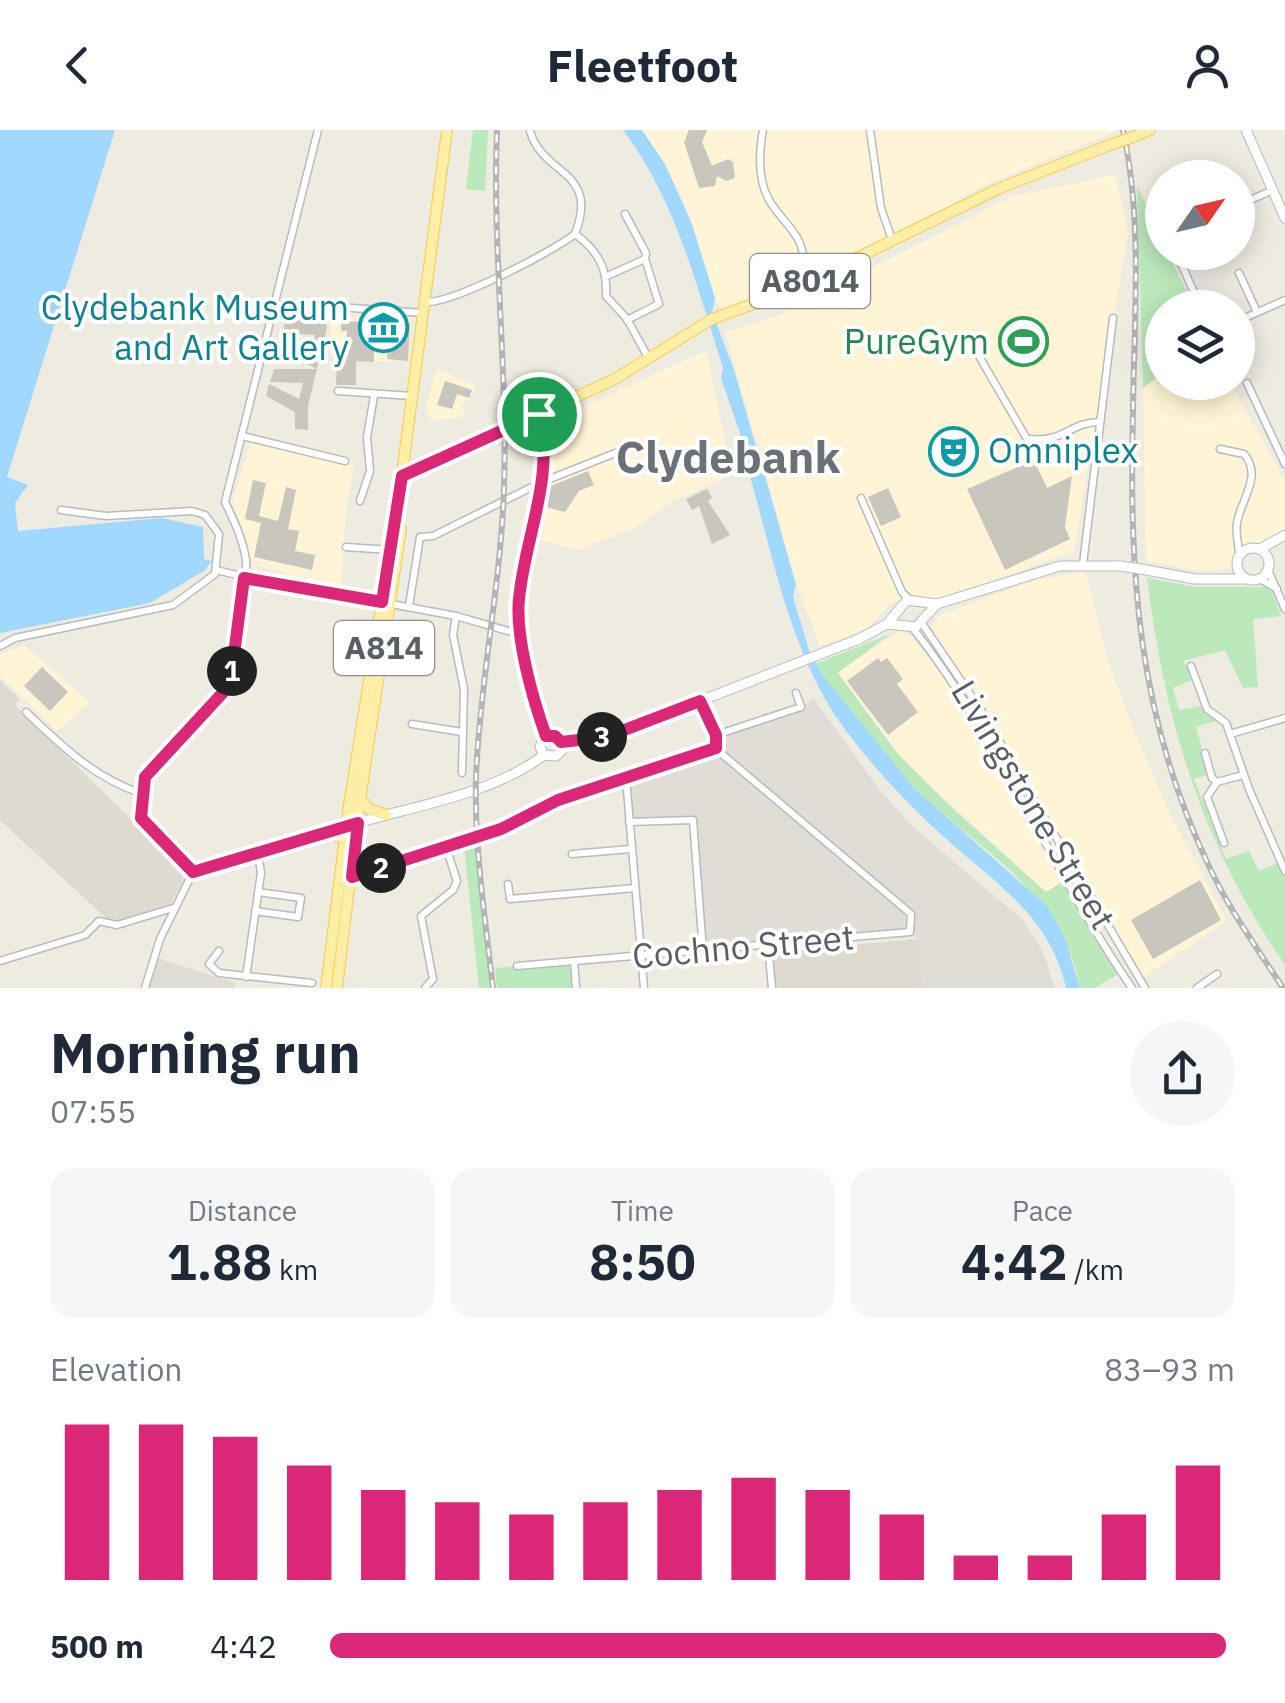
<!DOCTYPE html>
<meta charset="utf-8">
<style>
:root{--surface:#fff;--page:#f6f6f7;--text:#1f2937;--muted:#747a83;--accent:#db2777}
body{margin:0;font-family:"IBM Plex Sans",sans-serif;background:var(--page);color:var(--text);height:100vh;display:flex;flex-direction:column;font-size:38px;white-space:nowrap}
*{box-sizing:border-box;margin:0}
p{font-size:32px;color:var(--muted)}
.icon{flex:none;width:55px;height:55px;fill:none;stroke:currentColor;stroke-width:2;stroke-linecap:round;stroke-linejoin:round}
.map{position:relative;height:858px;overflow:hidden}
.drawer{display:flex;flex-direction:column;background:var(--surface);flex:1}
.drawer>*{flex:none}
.needle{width:65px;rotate:56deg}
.fabs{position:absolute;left:1145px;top:30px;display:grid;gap:20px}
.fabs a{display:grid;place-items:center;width:110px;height:110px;border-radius:50%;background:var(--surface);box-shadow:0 5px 25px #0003;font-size:50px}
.pin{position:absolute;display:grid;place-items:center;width:85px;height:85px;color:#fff;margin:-42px;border:5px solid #fff;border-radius:50%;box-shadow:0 2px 10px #0007}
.km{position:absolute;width:50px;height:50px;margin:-25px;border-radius:50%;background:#222;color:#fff;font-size:28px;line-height:50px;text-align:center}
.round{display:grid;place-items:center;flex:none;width:105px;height:105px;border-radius:52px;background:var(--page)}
.overview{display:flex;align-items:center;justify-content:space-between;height:170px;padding:0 50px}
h1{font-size:55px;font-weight:700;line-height:75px}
.stats{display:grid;grid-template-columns:repeat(3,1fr);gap:15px;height:170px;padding:10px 50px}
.stats div{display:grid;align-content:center;border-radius:25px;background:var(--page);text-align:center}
.stats b{font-size:50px;font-weight:700}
.stats small{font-size:28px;font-weight:400}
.stats p{font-size:28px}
.chart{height:280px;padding:20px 50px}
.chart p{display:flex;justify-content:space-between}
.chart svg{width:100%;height:180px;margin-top:10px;stroke:var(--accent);stroke-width:6}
ul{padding:0 50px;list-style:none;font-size:32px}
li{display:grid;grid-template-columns:160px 120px 1fr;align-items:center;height:75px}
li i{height:25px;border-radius:12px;background:var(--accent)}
header{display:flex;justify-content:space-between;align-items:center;height:130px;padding:0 50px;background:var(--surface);font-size:45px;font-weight:700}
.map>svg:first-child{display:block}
</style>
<header><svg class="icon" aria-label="back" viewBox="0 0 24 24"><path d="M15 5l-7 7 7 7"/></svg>Fleetfoot<svg class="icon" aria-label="person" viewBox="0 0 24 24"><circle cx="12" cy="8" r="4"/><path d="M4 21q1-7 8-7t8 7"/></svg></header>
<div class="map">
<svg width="1285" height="858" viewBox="0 0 1285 858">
<rect width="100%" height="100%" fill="#eeebe1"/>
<g fill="#fff5d6">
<path d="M 642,0 L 1115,0 L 1116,1 L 990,53 L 961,67 L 931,90 L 790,161 L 724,183 L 715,168 L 684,72 Z"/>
<path d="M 1115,45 L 1128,102 L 1074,421 L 940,470 L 913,465 L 891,473 L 868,498 L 820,516 L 797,455 L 725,202 L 778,186 L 1013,66 Z"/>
<path d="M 332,188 L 411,191 L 409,230 L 374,232 L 328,220 Z"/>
<path d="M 706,221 L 731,339 L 723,349 L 673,371 L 634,398 L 578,420 L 537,409 L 551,351 L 550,292 Z"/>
<path d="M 437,239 L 476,256 L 469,270 L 460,274 L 466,286 L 432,291 L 425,279 Z"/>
<path d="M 1162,244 L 1162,252 L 1230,253 L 1285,351 L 1285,400 L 1227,439 L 1200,441 L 1146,431 L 1143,258 Z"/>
<path d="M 251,310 L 354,336 L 346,378 L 341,459 L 285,449 L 286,442 L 254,436 L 233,371 Z"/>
<path d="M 1085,441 L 1106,525 L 1135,603 L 1171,687 L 1227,791 L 1139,850 L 981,580 L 940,522 L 932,496 L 939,486 L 1002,462 L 1036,450 Z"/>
<path d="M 900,501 L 908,504 L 953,554 L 1065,751 L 1046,763 L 898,624 L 837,542 Z"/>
<path d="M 24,515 L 90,573 L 57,601 L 0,546 L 0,524 Z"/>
</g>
<g fill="#dfddd6">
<path d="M 814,569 L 879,659 L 914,698 L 1023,790 L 1043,822 L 1055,858 L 923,858 L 919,809 L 910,802 L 703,821 L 693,690 L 629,692 L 626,648 L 716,619 L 716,605 L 801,577 Z"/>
<path d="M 157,828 L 235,853 L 235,858 L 149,858 Z"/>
</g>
<g fill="#dedad0">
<path d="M 0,550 L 20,569 L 15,575 L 184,742 L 183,752 L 170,774 L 120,790 L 108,790 L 0,690 Z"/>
<path d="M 919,809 L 923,858 L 776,858 L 773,822 Z"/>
</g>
<g fill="#bce9bb">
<path d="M 473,0 L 488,0 L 485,61 L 466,59 Z"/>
<path d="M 1137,55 L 1162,110 L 1162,122 L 1168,123 L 1194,177 L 1162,178 L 1162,244 L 1143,258 Z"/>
<path d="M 1147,448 L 1197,457 L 1266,457 L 1273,463 L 1281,486 L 1253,489 L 1258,557 L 1243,558 L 1225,520 L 1183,531 L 1194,549 L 1173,558 L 1179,580 L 1203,576 L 1218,590 L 1196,597 L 1209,644 L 1194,649 L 1226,729 L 1249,721 L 1259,741 L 1277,733 L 1285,747 L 1285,835 C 1202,714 1165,593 1147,448 Z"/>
<path d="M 890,504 L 838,543 L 898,624 L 951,677 L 1046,762 L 1062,752 L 1118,844 L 1095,858 L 1080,858 C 1062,760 982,724 917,660 C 880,623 844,576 815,534 Z"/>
<path d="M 476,713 L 491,839 L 493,858 L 479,858 L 464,716 Z"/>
<path d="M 574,831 L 576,858 L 497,858 L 495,838 Z"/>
</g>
<g fill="#a1d8ff">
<path d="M 0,0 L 115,0 L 7,347 L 28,355 L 15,373 L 18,401 L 162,388 L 203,397 L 204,429 L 212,431 L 204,441 L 150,473 L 0,503 Z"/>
<path d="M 623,0 L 642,0 L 665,34 L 692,94 L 715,168 L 712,182 L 734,240 L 757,320 L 754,325 L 761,332 L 796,455 L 793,467 L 809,520 L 822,544 L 914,658 L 1047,776 L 1065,808 L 1080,858 L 1066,858 C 1050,786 995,753 944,707 C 906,673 871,635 841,594 C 789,520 772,421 747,336 L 748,327 L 721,248 L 723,238 C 696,155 676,70 623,0 Z"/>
</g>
<g fill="#c9c6be">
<path d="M 689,0 L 707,0 L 702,12 L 712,36 L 728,29 L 733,32 L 735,48 L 726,51 L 717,46 L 715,56 L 699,58 L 684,12 Z"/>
<path d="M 285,190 L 324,191 L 327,197 L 308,276 L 308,300 L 295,299 L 295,282 L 266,266 L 269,254 L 299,269 L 303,253 L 270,252 L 274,239 L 317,239 L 279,220 L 282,206 L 311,220 L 315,205 L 283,203 Z"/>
<path d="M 341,191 L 410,194 L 408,231 L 387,229 L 388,219 L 374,219 L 374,232 L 356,231 L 356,255 L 336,255 L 337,225 L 346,226 L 347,201 L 341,201 Z"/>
<path d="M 445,251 L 472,260 L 469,268 L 457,264 L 452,279 L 437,275 Z"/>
<path d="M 1034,330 L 1047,358 L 1072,346 L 1065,397 L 1070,409 L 1005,440 L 967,359 Z"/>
<path d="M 588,341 L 594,355 L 579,361 L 565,382 L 546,377 L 551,356 Z"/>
<path d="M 253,350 L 266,353 L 259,386 L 278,391 L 286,357 L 296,360 L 288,399 L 299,401 L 295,421 L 315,425 L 312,440 L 254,427 L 261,393 L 245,389 Z"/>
<path d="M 888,358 L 901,387 L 881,396 L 868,367 Z"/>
<path d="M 707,359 L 712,368 L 708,371 L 730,405 L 712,414 L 699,376 L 692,380 L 686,369 Z"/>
<path d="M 878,528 L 881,532 L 887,528 L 903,549 L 897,554 L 918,582 L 888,605 L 847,551 Z"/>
<path d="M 42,537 L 68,562 L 50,581 L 24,556 Z"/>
<path d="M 1200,750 L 1221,790 L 1153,829 L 1131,790 Z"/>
</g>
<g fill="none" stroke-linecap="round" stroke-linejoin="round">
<defs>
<g id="street">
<path d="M 763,0 C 759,22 758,50 769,70 C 781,91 804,105 803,130 L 793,136"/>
<path d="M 870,0 L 881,78 L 892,110"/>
<path d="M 1239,75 L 1273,60"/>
<path d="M 575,104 C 597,120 608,138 606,166 L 627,189 L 649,229"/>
<path d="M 1176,122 L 1201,178"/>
<path d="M 1239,143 L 1257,182"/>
<path d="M 607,146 L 645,129 L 646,123 L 625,84"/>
<path d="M 425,172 C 452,174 552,122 575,104 C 600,39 543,47 530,1"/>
<path d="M 338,177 L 424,183"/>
<path d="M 627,190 L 659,174 L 645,129"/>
<path d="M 1238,191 L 1285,170"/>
<path d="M 979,226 L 1027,309 C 1066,313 1069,292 1100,292"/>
<path d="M 1247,253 L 1285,334"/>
<path d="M 338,261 L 412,266"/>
<path d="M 539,285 C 555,347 525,406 519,469 C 515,507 533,570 546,606"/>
<path d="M 242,306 L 345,331"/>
<path d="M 1220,319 L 1244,324 C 1263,346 1241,369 1237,393 C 1235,403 1239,415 1239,425"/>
<path d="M 861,368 L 902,462 L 910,470"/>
<path d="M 360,371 L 370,341 L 367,307 L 374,266"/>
<path d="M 346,417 L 390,420"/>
<path d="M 1083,434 L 1113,188"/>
<path d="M 216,440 L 278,455 L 381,472"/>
<path d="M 1268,440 L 1285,479"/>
<path d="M 1260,449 L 1277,459"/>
<path d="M 391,474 L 456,486 L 522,505"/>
<path d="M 409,476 L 420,407 L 433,406 L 542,352 L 618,322"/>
<path d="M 456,486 L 453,505 L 464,559 L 462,643"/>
<path d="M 921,492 L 981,580 L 1145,858"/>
<path d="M 912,497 C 1000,608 1052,742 1132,858"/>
<path d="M 0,516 L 15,508 L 173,475 L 215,444 L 219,404 L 205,385 L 192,381 L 106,386 L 61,380"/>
<path d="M 1191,536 L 1207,579 L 1226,593 L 1249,659 L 1285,741"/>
<path d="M 26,582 C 63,617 94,648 143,664 L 141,688 L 193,742"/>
<path d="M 412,594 L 462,602"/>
<path d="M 1230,604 L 1285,588"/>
<path d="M 716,605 L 801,577 L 796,563"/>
<path d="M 1205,623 L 1212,648 L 1217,652 L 1243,645"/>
<path d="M 626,648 L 644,858"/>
<path d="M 1217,652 L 1207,667 L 1224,713"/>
<path d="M 143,664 C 150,618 202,595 227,558 C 234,548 247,445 246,430 C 243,409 234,391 225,372 L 318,0"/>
<path d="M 629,692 L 693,690 L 703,821"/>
<path d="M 572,724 L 631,719"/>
<path d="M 352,747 L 501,699 L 558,670 L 716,619"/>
<path d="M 508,754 L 510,769 L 635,758"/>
<path d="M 255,781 L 298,787 L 301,768 L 258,762"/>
<path d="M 768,816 L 772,858"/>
<path d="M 219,821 L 209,834 L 219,843 L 312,853"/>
<path d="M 0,831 L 85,805 L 99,791 L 117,795 L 173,778"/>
<path d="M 574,831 L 576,858"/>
<path d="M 517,836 L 910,802 L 911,784 L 716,619 L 716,605 L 699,571"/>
<path d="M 246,847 L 261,743 L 258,723"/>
<path d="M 145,858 L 160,809 L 193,742 L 345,696"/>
<path d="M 425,858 L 433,849 L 421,786 L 453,760 L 457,751 L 446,717"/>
<path d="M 1197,858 L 1217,844"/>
</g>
<g id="secondary">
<path d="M 1246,0 L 1285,88"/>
<circle cx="1253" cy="434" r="16"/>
<path d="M 1260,419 L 1285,405"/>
<path d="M 1141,439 L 1195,449 L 1246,449"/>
<path d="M 887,494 L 907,470 L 937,474 L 1060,436 L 1120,436"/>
<path d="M 561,612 L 605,607 L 631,598 L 859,509 L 887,494 L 916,497 L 937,474"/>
<path d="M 544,625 L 540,617 L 543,609 L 550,605 L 561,612"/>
<path d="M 544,625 L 556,626 L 562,620 L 561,612"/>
<path d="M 357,693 C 419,675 492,664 544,625"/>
</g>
<g id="primary">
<path d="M 1133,7 L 1150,0"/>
<path d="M 402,346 L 615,249 L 712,189 L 789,161 L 998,59 L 1107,16"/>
<path d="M 360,668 L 369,679 L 386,685"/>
<path d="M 323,701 L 345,709"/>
<path d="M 326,858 L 349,675 L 400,359 L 447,0"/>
<path d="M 337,858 L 358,683 L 401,399"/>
</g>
</defs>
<use href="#street" stroke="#b7babf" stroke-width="9"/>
<use href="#secondary" stroke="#b7bcc2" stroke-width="11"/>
<use href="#primary" stroke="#fec84a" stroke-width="12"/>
<use href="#street" stroke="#fff" stroke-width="6"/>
<use href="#secondary" stroke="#fff" stroke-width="9"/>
<use href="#primary" stroke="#ffefa6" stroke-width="10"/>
<defs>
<g id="rail">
<path d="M 1123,0 C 1143,92 1134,188 1133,281 C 1129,444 1137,584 1208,734 C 1228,778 1257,818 1283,858"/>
<path d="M 493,858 C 485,788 474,716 476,646 C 480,549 501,454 504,358 C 508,238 492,120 497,0"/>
</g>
</defs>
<use href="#rail" stroke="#b3b4b5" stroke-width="6"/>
<use href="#rail" stroke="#fff" stroke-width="2.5" stroke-dasharray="8" stroke-linecap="butt"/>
<defs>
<path id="secondary-bridge" d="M 1120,436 L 1141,439"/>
<path id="primary-bridge" d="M 1107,16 L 1133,7"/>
</defs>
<use href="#secondary-bridge" stroke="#b7bcc2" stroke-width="11" stroke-linecap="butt"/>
<use href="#primary-bridge" stroke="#fec84a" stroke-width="12" stroke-linecap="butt"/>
<use href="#secondary-bridge" stroke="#fff" stroke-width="9"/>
<use href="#primary-bridge" stroke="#ffefa6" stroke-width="10"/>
</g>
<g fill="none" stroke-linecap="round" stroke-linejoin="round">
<defs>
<path id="route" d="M 539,284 C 555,349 525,405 519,469 C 515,507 533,570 546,606 L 555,606 L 561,612 L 606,607 L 700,571 L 716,605 L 716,618 L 558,670 L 501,699 L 352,747 L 358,693 L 193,742 L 141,688 L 145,647 L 230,555 L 244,448 L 382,472 L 402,346 Z"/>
</defs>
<use href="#route" stroke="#fff" stroke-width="20"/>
<use href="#route" stroke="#db2777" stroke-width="12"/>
</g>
<defs>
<symbol id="museum-ring" viewBox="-11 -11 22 22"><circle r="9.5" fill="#fff" stroke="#0f9aa8" stroke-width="1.5"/><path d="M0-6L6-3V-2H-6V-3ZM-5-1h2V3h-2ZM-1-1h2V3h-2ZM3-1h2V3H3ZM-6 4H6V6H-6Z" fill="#0f9aa8"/></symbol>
<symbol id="stadium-ring" viewBox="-11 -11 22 22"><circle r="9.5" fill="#fff" stroke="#2e9e5b" stroke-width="1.5"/><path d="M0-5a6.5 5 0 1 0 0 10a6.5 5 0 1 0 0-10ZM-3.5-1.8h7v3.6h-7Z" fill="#2e9e5b"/></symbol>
<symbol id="theatre-ring" viewBox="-11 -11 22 22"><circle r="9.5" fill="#fff" stroke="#0f9aa8" stroke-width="1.5"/><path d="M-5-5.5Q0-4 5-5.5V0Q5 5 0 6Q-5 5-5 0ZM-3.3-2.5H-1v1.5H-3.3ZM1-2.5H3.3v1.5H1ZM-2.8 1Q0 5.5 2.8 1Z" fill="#0f9aa8"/></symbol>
</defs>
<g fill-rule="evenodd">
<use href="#museum-ring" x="356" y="170" width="55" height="55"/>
<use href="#stadium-ring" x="996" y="184" width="55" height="55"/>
<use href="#theatre-ring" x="926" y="294" width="55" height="55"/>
</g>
<g text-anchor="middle" stroke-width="8" stroke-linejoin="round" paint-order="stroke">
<g fill="#fff" stroke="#8c8f92" stroke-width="2.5">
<rect x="750" y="124" width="120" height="54" rx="8"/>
<rect x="334" y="491" width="100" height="54" rx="8"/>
</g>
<g font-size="32" font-weight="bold" fill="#5a5f64">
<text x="810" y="162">A8014</text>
<text x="384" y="529">A814</text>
</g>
<g font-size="35" fill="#0d838f" stroke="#fff" text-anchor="end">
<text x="349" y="190">Clydebank Museum<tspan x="349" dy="40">and Art Gallery</tspan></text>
<text x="988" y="333" text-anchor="start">Omniplex</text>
</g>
<g font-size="35" fill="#27864d" stroke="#fff" text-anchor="end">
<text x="989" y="224">PureGym</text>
</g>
<g font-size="35" fill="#5a5f64" stroke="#fff">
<text transform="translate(1033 675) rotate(59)" y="12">Livingstone Street</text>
<text transform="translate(743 817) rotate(-5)" y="12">Cochno Street</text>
</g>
<g font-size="45" font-weight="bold" fill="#6b7176" stroke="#fff">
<text x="728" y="343">Clydebank</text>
</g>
</g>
</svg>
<div class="fabs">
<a><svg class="needle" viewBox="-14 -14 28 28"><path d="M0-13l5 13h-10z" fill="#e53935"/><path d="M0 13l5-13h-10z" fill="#747a83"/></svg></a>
<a><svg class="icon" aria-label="layers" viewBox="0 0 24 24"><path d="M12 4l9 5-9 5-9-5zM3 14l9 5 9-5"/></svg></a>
</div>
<div class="pin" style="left:539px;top:284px;background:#1e9e55"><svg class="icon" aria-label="arrive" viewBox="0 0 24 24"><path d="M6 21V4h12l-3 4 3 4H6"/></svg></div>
<b class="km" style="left:232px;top:541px">1</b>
<b class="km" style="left:381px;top:738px">2</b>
<b class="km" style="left:602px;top:607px">3</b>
</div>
<section class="drawer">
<div class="overview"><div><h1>Morning run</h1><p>07:55</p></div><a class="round"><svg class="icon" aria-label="share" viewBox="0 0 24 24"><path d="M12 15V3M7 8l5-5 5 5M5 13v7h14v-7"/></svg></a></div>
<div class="stats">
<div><p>Distance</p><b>1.88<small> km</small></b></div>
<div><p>Time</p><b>8:50</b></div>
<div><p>Pace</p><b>4:42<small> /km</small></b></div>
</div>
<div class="chart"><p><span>Elevation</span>83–93 m</p>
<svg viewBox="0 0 160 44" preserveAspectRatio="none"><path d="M5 44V6M15 44V6M25 44V9M35 44V16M45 44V22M55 44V25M65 44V28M75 44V25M85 44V22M95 44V19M105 44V22M115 44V28M125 44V38M135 44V38M145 44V28M155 44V16"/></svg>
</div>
<ul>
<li><b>500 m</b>4:42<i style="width:99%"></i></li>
</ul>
</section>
